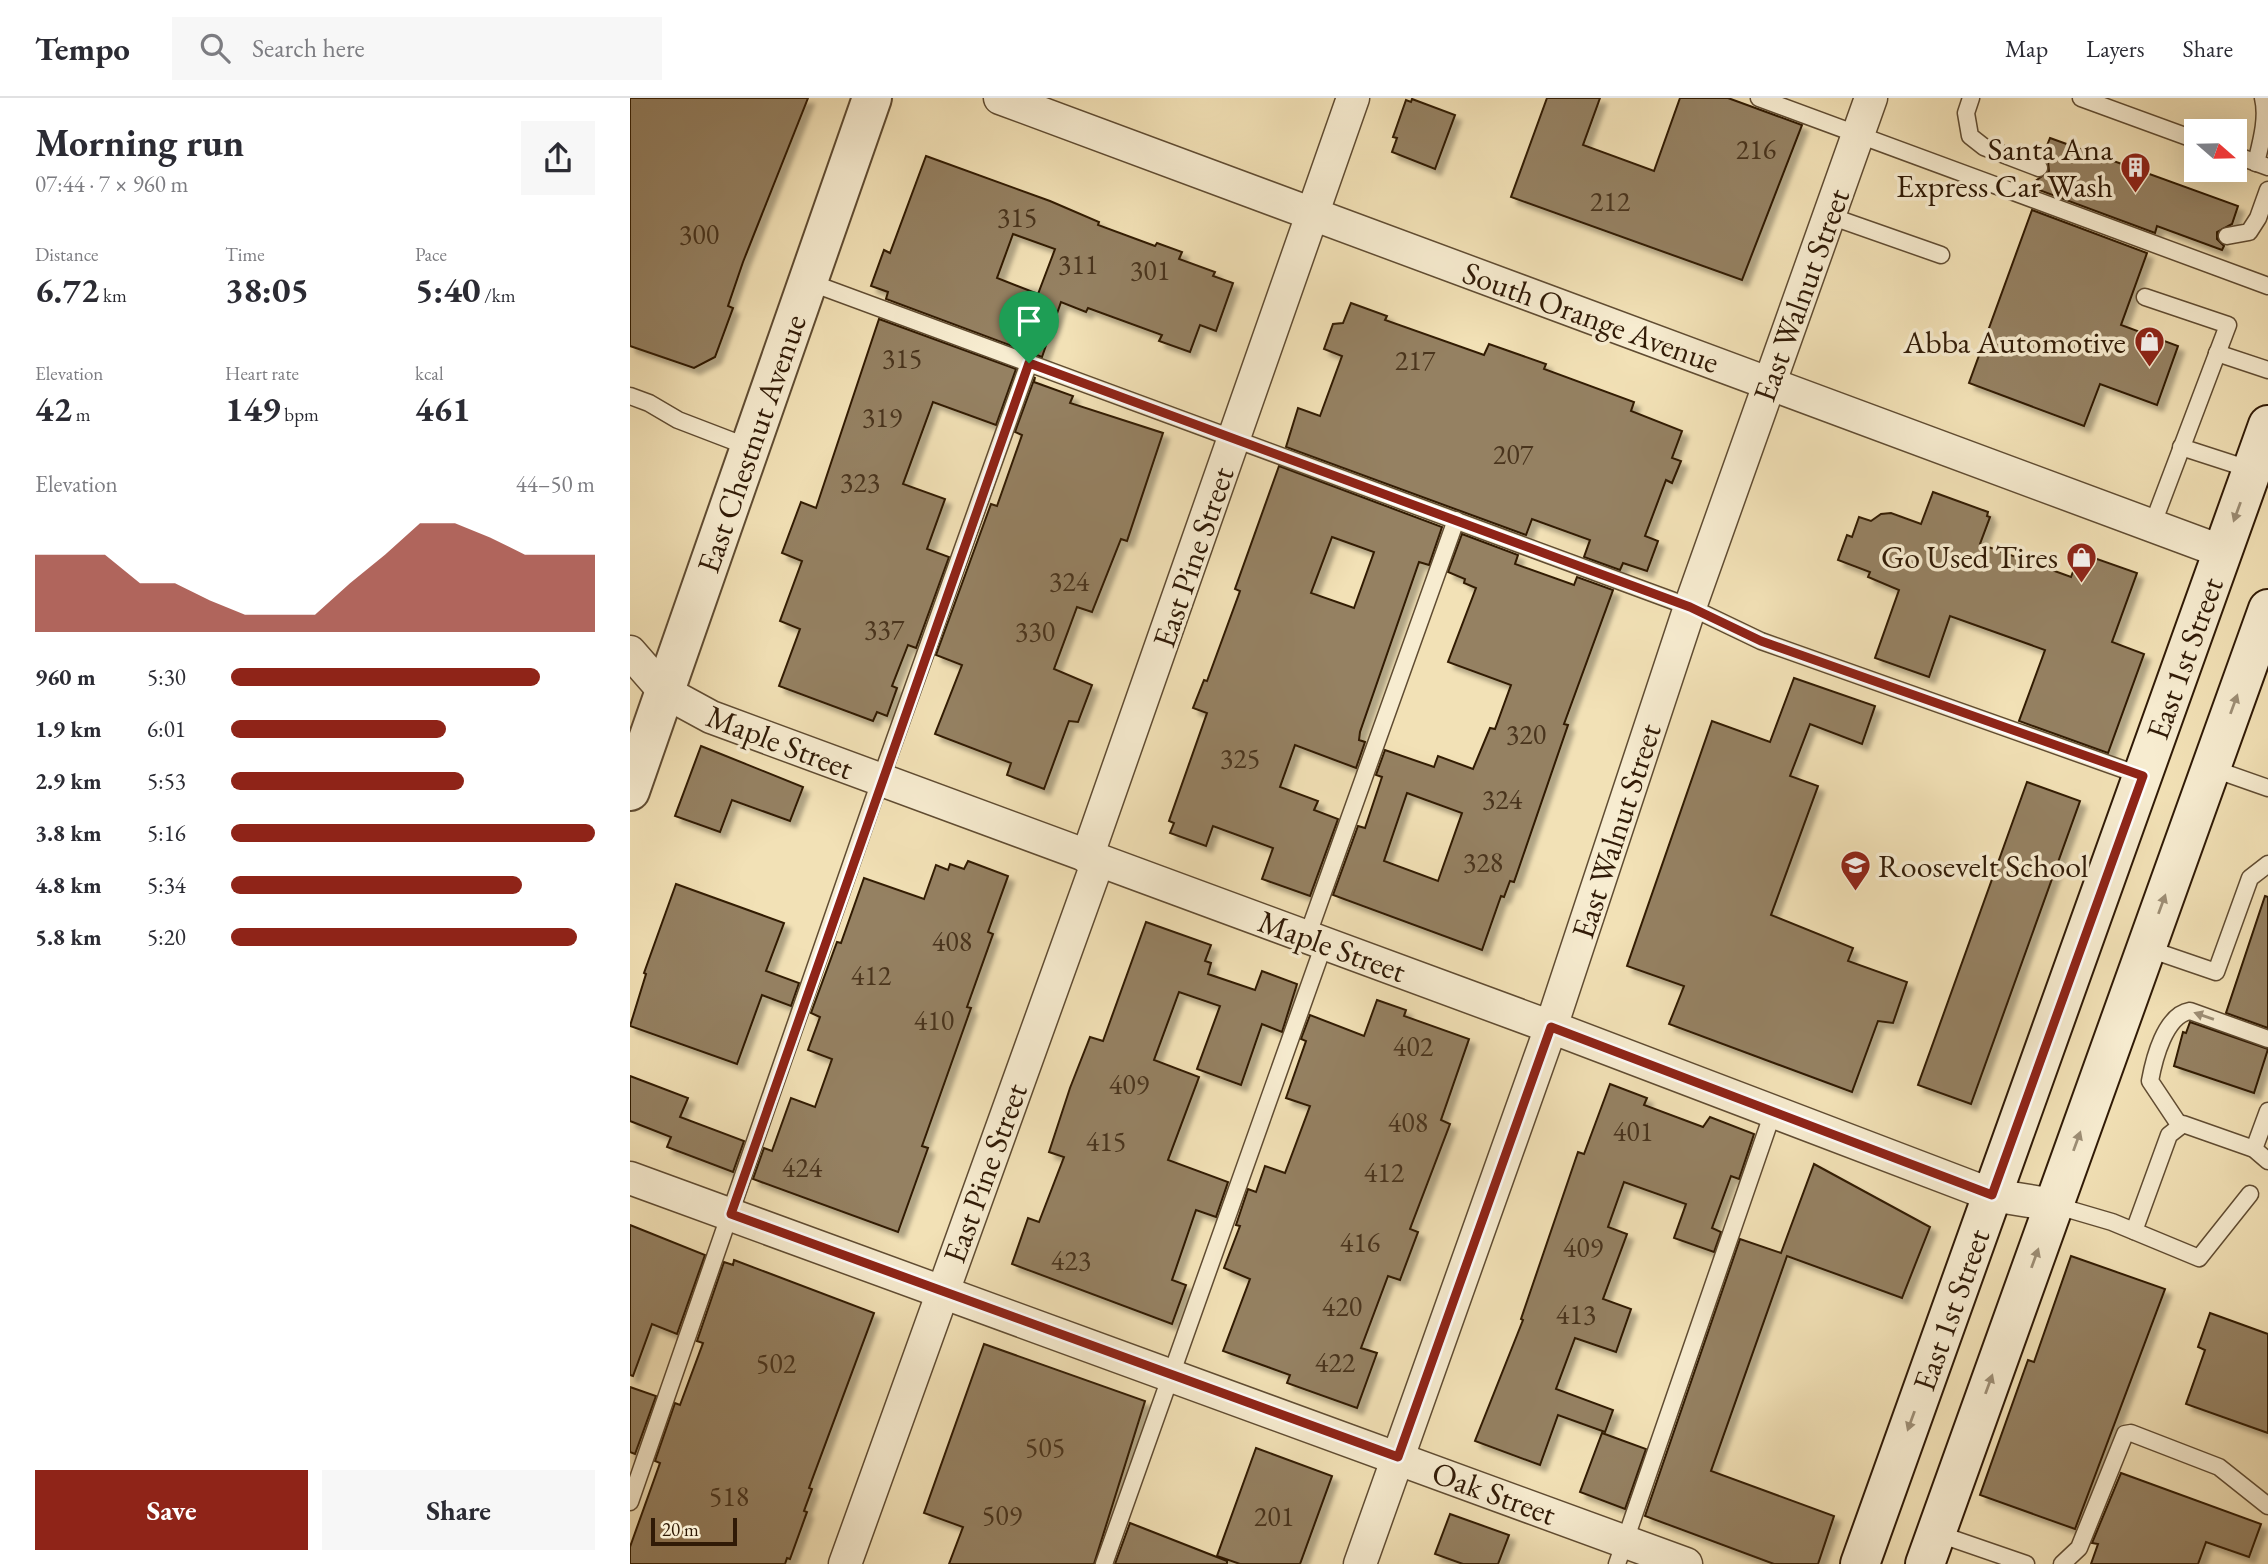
<!DOCTYPE html>
<meta charset="utf-8">
<style>
:root{--surface:#fff;--page:#f7f7f7;--text:#2b2b33;--muted:#7c7c81;--line:#e1e1e2;--accent:#8f2418}
body{margin:0;font-family:"EB Garamond",serif;background:var(--page);color:var(--text);height:100vh;display:flex;flex-direction:column;font-size:26px;white-space:nowrap}
*{box-sizing:border-box;margin:0}
p{font-size:23px;color:var(--muted)}
.icon{flex:none;width:38px;height:38px;fill:none;stroke:currentColor;stroke-width:2;stroke-linecap:round;stroke-linejoin:round}
.map{position:relative;flex:1;overflow:hidden}
.details{display:flex;flex-direction:column;background:var(--surface);width:630px}
.details>*{flex:none}
.needle{width:46px;rotate:110deg}
.controls{position:absolute;left:1554px;top:21px;display:grid;gap:14px}
.controls a{display:grid;place-items:center;width:63px;height:63px;border-radius:0px;background:var(--surface);box-shadow:0 7px 28px #0002;font-size:35px}
.scale{position:absolute;left:21px;bottom:18px;width:86px;box-sizing:border-box;padding-left:7px;border:4px solid #301a06;border-top:0;font-size:19px;line-height:24px;white-space:nowrap;color:#301a06;-webkit-text-stroke:5px #f7ecd0;paint-order:stroke}
.pin{position:absolute;display:grid;place-items:center;width:60px;height:60px;color:#fff;margin:-72px -30px;border-radius:50% 50% 50% 0;rotate:-45deg;box-shadow:0 0 7px #0007}
.pin .icon{rotate:45deg}
.round{display:grid;place-items:center;flex:none;width:74px;height:74px;border-radius:0px;background:var(--page)}
.overview{display:flex;align-items:center;justify-content:space-between;height:119px;padding:0 35px}
h1{font-size:38px;font-weight:700;line-height:52px}
.metrics{display:grid;grid-template-columns:repeat(3,1fr);gap:10px;height:119px;padding:7px 35px}
.metrics div{display:grid;align-content:center}
.metrics b{font-size:35px;font-weight:700}
.metrics small{font-size:19px;font-weight:400}
.metrics p{font-size:19px}
.chart{height:196px;padding:14px 35px}
.chart p{display:flex;justify-content:space-between}
.chart svg{width:100%;height:126px;margin-top:7px;fill:var(--accent);opacity:.7}
.cta{display:flex;gap:14px;margin-top:auto;padding:14px 35px}
.cta a{flex:1;height:80px;border-radius:0px;background:var(--accent);color:#fff;font-size:28px;font-weight:700;line-height:80px;text-align:center}
.cta a+a{background:var(--page);color:var(--text)}
ul{padding:0 35px;list-style:none;font-size:23px}
li{display:grid;grid-template-columns:112px 84px 1fr;align-items:center;height:52px}
li i{height:18px;border-radius:9px;background:var(--accent)}
header{display:flex;align-items:center;gap:42px;box-sizing:border-box;height:98px;padding:0 35px;background:var(--surface);border-bottom:2px solid var(--line)}
header strong{font-size:33px}
nav{display:flex;gap:38px;margin-inline-start:auto;font-size:24px}
.search{width:490px;height:63px;background:var(--page);display:flex;align-items:center;gap:18px;box-sizing:border-box;padding:0 24px;border-radius:0px;color:var(--muted);font-size:26px}
main{display:flex;flex:1;min-height:0}
.map>svg:first-child{display:block}
</style>
<header>
<strong>Tempo</strong>
<div class="search"><svg class="icon" aria-label="search" viewBox="0 0 24 24"><circle cx="10" cy="10" r="6"/><path d="M15 15l6 6"/></svg>Search here</div>
<nav><a>Map</a><a>Layers</a><a>Share</a></nav>
</header>
<main>
<section class="details">
<div class="overview"><div><h1>Morning run</h1><p>07:44 · 7 × 960 m</p></div><a class="round"><svg class="icon" aria-label="share" viewBox="0 0 24 24"><path d="M12 15V3M7 8l5-5 5 5M5 13v7h14v-7"/></svg></a></div>
<div class="metrics">
<div><p>Distance</p><b>6.72<small> km</small></b></div>
<div><p>Time</p><b>38:05</b></div>
<div><p>Pace</p><b>5:40<small> /km</small></b></div>
</div>
<div class="metrics">
<div><p>Elevation</p><b>42<small> m</small></b></div>
<div><p>Heart rate</p><b>149<small> bpm</small></b></div>
<div><p>kcal</p><b>461</b></div>
</div>
<div class="chart"><p><span>Elevation</span>44–50 m</p>
<svg viewBox="0 0 160 44" preserveAspectRatio="none"><path d="M0 44V17L10 17L20 17L30 27L40 27L50 33L60 38L70 38L80 38L90 27L100 17L110 6L120 6L130 11L140 17L150 17L160 17V44z"/></svg>
</div>
<ul>
<li><b>960 m</b>5:30<i style="width:85%"></i></li>
<li><b>1.9 km</b>6:01<i style="width:59%"></i></li>
<li><b>2.9 km</b>5:53<i style="width:64%"></i></li>
<li><b>3.8 km</b>5:16<i style="width:100%"></i></li>
<li><b>4.8 km</b>5:34<i style="width:80%"></i></li>
<li><b>5.8 km</b>5:20<i style="width:95%"></i></li>
</ul>
<div class="cta"><a>Save</a><a>Share</a></div>
</section>
<div class="map">
<svg width="1638" height="1466" viewBox="0 0 1638 1466">
<defs>
<filter id="shadow"><feDropShadow dx="6" dy="6" stdDeviation="2" flood-color="#0004"/></filter>
</defs>
<rect width="100%" height="100%" fill="#f2e1b6"/>
<filter id="stains"><feTurbulence type="fractalNoise" baseFrequency=".00286" numOctaves="4"/><feColorMatrix values="0 0 0 0 .2 0 0 0 0 .09 0 0 0 0 .02 0 0 0 .5 -.17"/></filter>
<radialGradient id="worn" r=".72"><stop offset=".6" stop-color="#630" stop-opacity="0"/><stop offset="1" stop-color="#630" stop-opacity=".3"/></radialGradient>
<g fill="#958162" stroke="#301a06" stroke-width="2" fill-rule="evenodd" filter="url(#shadow)">
<path d="M 0,0 L 178,0 L 113,164 L 98,208 L 103,210 L 85,259 L 64,270 L 0,248 Z"/>
<path d="M 917,0 L 970,0 L 953,47 L 1024,73 L 1050,0 L 1098,0 L 1172,27 L 1112,182 L 881,99 Z"/>
<path d="M 782,1 L 825,17 L 805,71 L 762,54 L 767,40 L 763,39 L 776,2 L 781,4 Z"/>
<path d="M 1420,40 L 1608,108 L 1602,126 L 1587,134 L 1587,141 L 1594,148 L 1592,152 L 1527,128 L 1525,135 L 1409,92 L 1411,86 L 1404,84 L 1419,73 L 1418,64 L 1412,60 Z"/>
<path d="M 296,58 L 420,103 L 469,124 L 468,127 L 525,148 L 527,145 L 552,154 L 549,161 L 585,174 L 583,178 L 603,185 L 586,233 L 570,227 L 560,254 L 529,243 L 532,237 L 458,210 L 456,214 L 431,204 L 412,259 L 256,201 L 258,194 L 241,188 L 254,152 L 260,155 ZM 383,136 L 425,151 L 408,196 L 367,180 Z"/>
<path d="M 1402,112 L 1517,155 L 1491,227 L 1548,248 L 1527,307 L 1470,286 L 1454,328 L 1339,285 Z"/>
<path d="M 721,205 L 757,218 L 755,222 L 854,257 L 859,246 L 916,266 L 914,271 L 1004,304 L 1001,313 L 1052,333 L 1042,360 L 1051,363 L 1042,385 L 1036,382 L 1015,438 L 1028,443 L 1017,473 L 993,465 L 990,472 L 954,459 L 960,442 L 902,421 L 896,437 L 656,349 L 668,310 L 690,318 L 712,258 L 694,251 L 703,226 L 713,225 Z"/>
<path d="M 249,221 L 386,271 L 366,327 L 303,304 L 273,386 L 315,401 L 297,451 L 319,459 L 286,550 L 278,547 L 262,588 L 267,590 L 257,618 L 247,614 L 243,623 L 149,588 L 170,531 L 150,523 L 172,463 L 152,455 L 171,404 L 186,410 Z"/>
<path d="M 405,279 L 404,284 L 443,298 L 440,305 L 533,335 L 497,443 L 491,441 L 462,514 L 447,509 L 424,571 L 462,587 L 448,624 L 439,623 L 414,691 L 377,677 L 381,665 L 305,636 L 332,567 L 306,557 L 361,406 L 367,408 L 392,337 L 385,334 Z"/>
<path d="M 649,368 L 812,429 L 799,467 L 789,464 L 730,634 L 729,642 L 735,644 L 726,670 L 665,647 L 650,689 L 688,703 L 684,712 L 708,721 L 680,798 L 632,781 L 643,750 L 583,728 L 576,748 L 540,735 L 544,725 L 539,723 L 577,615 L 563,610 L 574,582 L 577,583 L 610,493 L 605,491 ZM 702,439 L 744,454 L 724,510 L 681,495 Z"/>
<path d="M 1303,394 L 1358,414 L 1357,418 L 1360,419 L 1350,446 L 1441,479 L 1450,455 L 1507,475 L 1482,544 L 1514,556 L 1478,655 L 1389,623 L 1415,552 L 1320,518 L 1299,579 L 1245,560 L 1269,492 L 1238,479 L 1240,474 L 1208,462 L 1217,437 L 1222,439 L 1229,419 L 1241,423 L 1251,416 L 1261,415 L 1291,426 Z"/>
<path d="M 832,436 L 888,457 L 885,466 L 944,487 L 947,479 L 983,492 L 934,626 L 938,627 L 884,784 L 880,783 L 874,799 L 871,798 L 852,852 L 703,797 L 728,728 L 735,730 L 752,679 L 746,677 L 755,652 L 804,669 L 808,658 L 843,671 L 860,630 L 865,631 L 881,587 L 818,564 L 846,490 L 834,485 L 835,481 L 818,474 ZM 777,695 L 832,715 L 808,783 L 754,763 Z"/>
<path d="M 1164,580 L 1245,608 L 1232,646 L 1180,626 L 1160,678 L 1188,688 L 1141,817 L 1223,850 L 1218,863 L 1277,884 L 1263,925 L 1248,923 L 1222,994 L 1039,926 L 1054,888 L 997,868 L 1082,623 L 1140,644 Z"/>
<path d="M 71,648 L 173,689 L 160,723 L 102,702 L 90,734 L 45,718 Z"/>
<path d="M 1397,684 L 1450,703 L 1341,1006 L 1288,987 Z"/>
<path d="M 338,763 L 378,778 L 358,834 L 363,836 L 337,909 L 341,910 L 292,1048 L 298,1050 L 268,1134 L 123,1081 L 134,1050 L 142,1053 L 161,1000 L 185,1009 L 202,961 L 178,952 L 190,919 L 181,915 L 207,844 L 211,845 L 234,780 L 294,801 L 306,767 L 318,772 L 320,766 L 334,771 Z"/>
<path d="M 46,786 L 154,825 L 136,873 L 169,885 L 161,908 L 132,897 L 107,966 L 0,928 L 16,876 L 14,875 Z"/>
<path d="M 1635,798 L 1638,799 L 1638,930 L 1596,915 Z"/>
<path d="M 516,824 L 581,847 L 575,863 L 581,865 L 578,876 L 625,892 L 632,873 L 667,886 L 652,934 L 632,926 L 611,987 L 567,971 L 590,908 L 549,894 L 524,962 L 569,979 L 538,1062 L 598,1084 L 586,1119 L 566,1112 L 542,1182 L 556,1187 L 542,1226 L 382,1166 L 398,1120 L 409,1124 L 434,1059 L 419,1054 L 440,990 L 460,939 L 473,943 Z"/>
<path d="M 747,902 L 776,912 L 774,918 L 839,941 L 811,1022 L 820,1026 L 780,1131 L 788,1134 L 770,1182 L 758,1178 L 731,1250 L 747,1255 L 727,1310 L 657,1285 L 660,1277 L 593,1253 L 620,1181 L 594,1170 L 610,1128 L 606,1127 L 618,1091 L 626,1094 L 635,1068 L 655,1075 L 680,1008 L 656,1000 L 676,943 L 671,941 L 680,917 L 734,938 Z"/>
<path d="M 1560,924 L 1638,951 L 1624,995 L 1544,968 L 1553,934 L 1556,935 Z"/>
<path d="M 0,978 L 58,1000 L 50,1019 L 114,1043 L 103,1074 L 37,1049 L 41,1039 L 0,1023 Z"/>
<path d="M 980,986 L 1017,1000 L 1014,1007 L 1073,1029 L 1080,1019 L 1124,1036 L 1109,1081 L 1101,1078 L 1082,1130 L 1091,1134 L 1084,1154 L 1044,1140 L 1056,1106 L 994,1084 L 978,1129 L 997,1136 L 973,1201 L 1001,1211 L 986,1254 L 945,1240 L 926,1291 L 983,1312 L 975,1334 L 928,1317 L 910,1367 L 845,1343 L 893,1222 L 891,1221 L 948,1054 L 954,1056 Z"/>
<path d="M 1184,1066 L 1300,1129 L 1272,1200 L 1157,1158 L 1081,1373 L 1204,1418 L 1188,1466 L 1144,1466 L 1015,1418 L 1110,1141 L 1151,1155 Z"/>
<path d="M 0,1127 L 75,1157 L 47,1236 L 22,1226 L 3,1278 L 0,1277 Z"/>
<path d="M 1441,1158 L 1535,1191 L 1445,1431 L 1350,1397 L 1398,1262 L 1404,1264 Z"/>
<path d="M 104,1162 L 244,1215 L 179,1390 L 182,1391 L 174,1413 L 177,1414 L 160,1461 L 157,1460 L 155,1466 L 0,1466 L 0,1449 L 30,1365 L 25,1363 L 45,1305 L 50,1307 L 73,1245 L 67,1243 L 94,1164 L 103,1167 Z"/>
<path d="M 1580,1215 L 1638,1236 L 1638,1335 L 1556,1306 L 1575,1252 L 1568,1249 Z"/>
<path d="M 354,1246 L 515,1303 L 464,1466 L 319,1466 L 333,1429 L 294,1415 Z"/>
<path d="M 0,1289 L 26,1298 L 5,1356 L 0,1354 Z"/>
<path d="M 972,1335 L 1016,1351 L 995,1411 L 950,1394 Z"/>
<path d="M 626,1350 L 702,1378 L 670,1466 L 610,1466 L 587,1458 Z"/>
<path d="M 1491,1375 L 1631,1426 L 1619,1459 L 1576,1444 L 1568,1466 L 1461,1466 L 1468,1446 L 1462,1445 Z"/>
<path d="M 820,1416 L 879,1437 L 868,1466 L 833,1466 L 805,1456 Z"/>
<path d="M 500,1425 L 597,1463 L 597,1466 L 485,1466 Z"/>
</g>
<g fill="none" stroke-linecap="round" stroke-linejoin="round">
<defs>
<g id="service">
<path d="M 1129,0 L 1638,188"/>
<path d="M 1341,0 L 1336,15 L 1340,38 L 1354,49 L 1409,70"/>
<path d="M 1451,0 L 1566,42"/>
<path d="M 1605,57 L 1638,69"/>
<path d="M 1626,65 C 1631,44 1638,20 1633,0"/>
<path d="M 1200,118 L 1311,157"/>
<path d="M 1597,138 L 1619,134 L 1628,120 L 1638,92"/>
<path d="M 179,184 L 1060,509 L 1131,543 L 1512,678"/>
<path d="M 1515,199 L 1598,227 L 1522,428"/>
<path d="M 1587,255 L 1638,272"/>
<path d="M 0,298 L 19,305 L 48,322 L 121,350"/>
<path d="M 1551,349 L 1622,372"/>
<path d="M 1581,670 L 1638,690"/>
<path d="M 677,839 L 826,422"/>
<path d="M 1516,850 L 1586,874 L 1620,780 L 1638,766"/>
<path d="M 1550,1028 L 1520,983 C 1524,961 1535,917 1560,913 L 1638,941"/>
<path d="M 1624,1051 L 1638,1013"/>
<path d="M 1424,1107 L 1482,1124 L 1569,1160 L 1620,1096"/>
<path d="M 1504,1133 L 1539,1037 L 1553,1026 L 1624,1051 L 1638,1063"/>
<path d="M 0,1404 L 250,683 L 399,265"/>
<path d="M 1306,1435 L 1396,1466"/>
<path d="M 474,1466 L 694,846"/>
<path d="M 987,1466 L 1143,1014"/>
<path d="M 1432,1466 L 1449,1450 L 1495,1336 L 1501,1335 L 1589,1369 L 1638,1408"/>
</g>
<g id="minor">
<path d="M 370,0 L 1593,454"/>
<path d="M 0,554 L 35,594 L 81,619 L 921,929 L 1362,1097 L 1424,1107"/>
<path d="M 457,759 L 723,0"/>
<path d="M 0,1080 L 1056,1466"/>
<path d="M 215,1466 L 468,763"/>
<path d="M 730,1466 L 921,929 L 1060,509 L 1241,0"/>
</g>
<g id="tertiary">
<path id="s1" d="M 0,693 L 242,0"/>
</g>
<g id="secondary">
<path id="s2" d="M 1230,1466 L 1638,327"/>
<path d="M 1295,1466 L 1638,511"/>
</g>
</defs>
<use href="#service" stroke="#604c32" stroke-width="19"/>
<use href="#minor" stroke="#604c32" stroke-width="35"/>
<use href="#tertiary" stroke="#604c32" stroke-width="42"/>
<use href="#secondary" stroke="#301a06" stroke-width="42"/>
<use href="#service" stroke="#f7ecd0" stroke-width="16"/>
<use href="#minor" stroke="#f7ecd0" stroke-width="32"/>
<use href="#tertiary" stroke="#f7ecd0" stroke-width="38"/>
<use href="#secondary" stroke="#f7ecd0" stroke-width="38"/>
</g>
<defs><path id="oneway-solid" d="M-6-.8H1V-3.2L6.5 0L1 3.2V.8H-6Z" transform="scale(1.75)"/></defs>
<g fill="#9d8e75">
<use href="#oneway-solid" transform="translate(1607 414) rotate(110)"/>
<use href="#oneway-solid" transform="translate(1604 606) rotate(-70)"/>
<use href="#oneway-solid" transform="translate(1532 806) rotate(-70)"/>
<use href="#oneway-solid" transform="translate(1574 918) rotate(-161)"/>
<use href="#oneway-solid" transform="translate(1447 1043) rotate(-70)"/>
<use href="#oneway-solid" transform="translate(1405 1160) rotate(-70)"/>
<use href="#oneway-solid" transform="translate(1359 1286) rotate(-70)"/>
<use href="#oneway-solid" transform="translate(1281 1323) rotate(110)"/>
</g>
<g fill="none" stroke-linecap="round" stroke-linejoin="round">
<defs>
<path id="route" d="M 399,265 L 1060,509 L 1131,543 L 1513,678 L 1362,1097 L 921,929 L 768,1359 L 101,1116 Z"/>
</defs>
<use href="#route" stroke="#fff" stroke-width="14"/>
<use href="#route" stroke="#8f2418" stroke-width="9"/>
</g>
<defs>
<symbol id="building-pin" viewBox="-11 -11 22 30"><path d="M0 17L-7.5 6A9.5 9.5 0 1 1 7.5 6Z" fill="#8f2418" stroke="#f7ecd0"/><path d="M-4-6H4V6H1V3H-1V6H-4ZM-2.5-4.3h1.7v1.8h-1.7ZM.8-4.3h1.7v1.8H.8ZM-2.5-1h1.7V.8h-1.7ZM.8-1h1.7V.8H.8Z" fill="#fff"/></symbol>
<symbol id="shop-pin" viewBox="-11 -11 22 30"><path d="M0 17L-7.5 6A9.5 9.5 0 1 1 7.5 6Z" fill="#8f2418" stroke="#f7ecd0"/><path d="M-5-2.5h2.3a2.7 3.5 0 0 1 5.4 0H5L5.5 6h-11ZM-1.5-2.5h3a1.5 2.3 0 0 0-3 0Z" fill="#fff"/></symbol>
<symbol id="school-pin" viewBox="-11 -11 22 30"><path d="M0 17L-7.5 6A9.5 9.5 0 1 1 7.5 6Z" fill="#8f2418" stroke="#f7ecd0"/><path d="M0-5L7-2L0 1L-7-2ZM-4 1L0 2.5L4 1V4Q0 6-4 4Z" fill="#fff"/></symbol>
</defs>
<g fill-rule="evenodd">
<use href="#building-pin" x="1488" y="52" width="35" height="47"/>
<use href="#shop-pin" x="1502" y="226" width="35" height="47"/>
<use href="#shop-pin" x="1434" y="442" width="35" height="47"/>
<use href="#school-pin" x="1208" y="750" width="35" height="47"/>
</g>
<g text-anchor="middle" stroke-width="7" stroke-linejoin="round" paint-order="stroke">
<g font-size="28" fill="#49341d">
<text x="1126" y="61">216</text>
<text x="980" y="113">212</text>
<text x="387" y="129">315</text>
<text x="69" y="146">300</text>
<text x="448" y="176">311</text>
<text x="520" y="182">301</text>
<text x="272" y="270">315</text>
<text x="785" y="272">217</text>
<text x="252" y="329">319</text>
<text x="883" y="366">207</text>
<text x="230" y="394">323</text>
<text x="439" y="493">324</text>
<text x="254" y="541">337</text>
<text x="405" y="543">330</text>
<text x="896" y="646">320</text>
<text x="610" y="670">325</text>
<text x="872" y="711">324</text>
<text x="853" y="774">328</text>
<text x="322" y="853">408</text>
<text x="241" y="887">412</text>
<text x="304" y="932">410</text>
<text x="783" y="958">402</text>
<text x="499" y="996">409</text>
<text x="778" y="1034">408</text>
<text x="1003" y="1043">401</text>
<text x="476" y="1053">415</text>
<text x="172" y="1079">424</text>
<text x="754" y="1084">412</text>
<text x="730" y="1154">416</text>
<text x="953" y="1159">409</text>
<text x="441" y="1172">423</text>
<text x="712" y="1218">420</text>
<text x="946" y="1226">413</text>
<text x="705" y="1274">422</text>
<text x="146" y="1275">502</text>
<text x="415" y="1359">505</text>
<text x="99" y="1408">518</text>
<text x="372" y="1427">509</text>
<text x="644" y="1428">201</text>
</g>
<g font-size="32" fill="#301a06" stroke="#f7ecd0" text-anchor="end">
<text x="1483" y="62">Santa Ana<tspan x="1483" dy="37">Express Car Wash</tspan></text>
<text x="1496" y="255">Abba Automotive</text>
<text x="1428" y="470">Go Used Tires</text>
<text x="1248" y="779" text-anchor="start">Roosevelt School</text>
</g>
<g font-size="32" fill="#301a06" stroke="#f7ecd0">
<text transform="translate(1171 197) rotate(-70)" y="11">East Walnut Street</text>
<text transform="translate(961 219) rotate(20)" y="11">South Orange Avenue</text>
<text dy="11" stroke="none"><textPath href="#s1" startOffset="368">East Chestnut Avenue</textPath></text>
<text transform="translate(563 459) rotate(-71)" y="11">East Pine Street</text>
<text dy="11" stroke="none"><textPath href="#s2" startOffset="962">East 1st Street</textPath></text>
<text transform="translate(150 644) rotate(21)" y="11">Maple Street</text>
<text transform="translate(986 733) rotate(-72)" y="11">East Walnut Street</text>
<text transform="translate(702 848) rotate(20)" y="11">Maple Street</text>
<text transform="translate(355 1075) rotate(-70)" y="11">East Pine Street</text>
<text dy="11" stroke="none"><textPath href="#s2" startOffset="270">East 1st Street</textPath></text>
<text transform="translate(864 1395) rotate(20)" y="11">Oak Street</text>
</g>
</g>
<rect width="100%" height="100%" filter="url(#stains)"/>
<rect width="100%" height="100%" fill="url(#worn)"/>
</svg>
<div class="controls">
<a><svg class="needle" viewBox="-14 -14 28 28"><path d="M0-13l5 13h-10z" fill="#e53935"/><path d="M0 13l5-13h-10z" fill="#7c7c81"/></svg></a>
</div>
<div class="scale">20 m</div>
<div class="pin" style="left:399px;top:265px;background:#1e9e55"><svg class="icon" aria-label="arrive" viewBox="0 0 24 24"><path d="M6 21V4h12l-3 4 3 4H6"/></svg></div>
</div>
</main>
